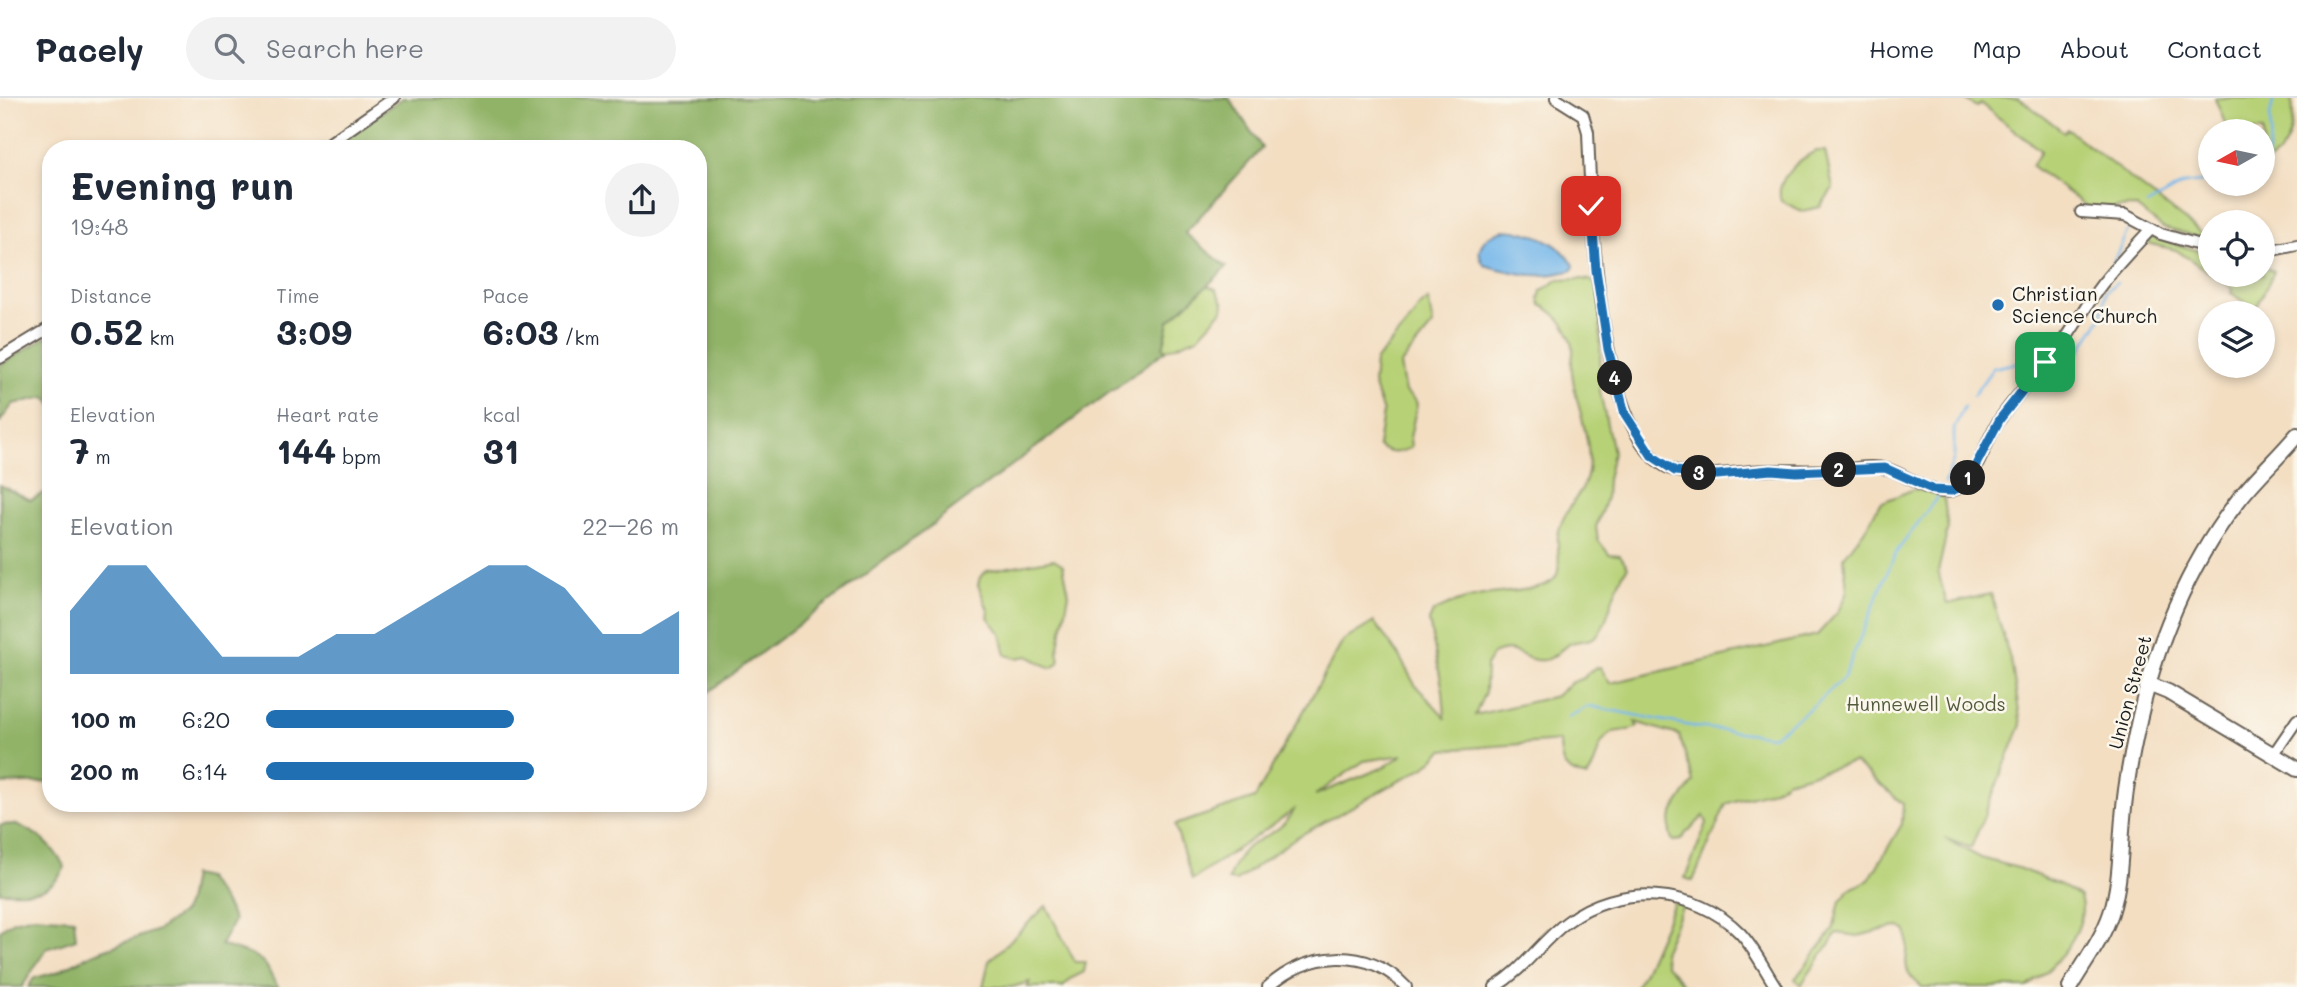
<!DOCTYPE html>
<meta charset="utf-8">
<style>
:root{--surface:#fff;--page:#f2f2f3;--text:#1f2937;--muted:#747a83;--line:#e0e1e3;--accent:#1f6fb2}
body{margin:0;font-family:Mali,sans-serif;background:var(--page);color:var(--text);height:100vh;display:flex;flex-direction:column;font-size:26px;white-space:nowrap}
*{box-sizing:border-box;margin:0}
p{font-size:23px;color:var(--muted)}
.icon{flex:none;width:38px;height:38px;fill:none;stroke:currentColor;stroke-width:2;stroke-linecap:round;stroke-linejoin:round}
.map{position:relative;flex:1;overflow:hidden}
.sheet{position:absolute;left:42px;top:42px;width:665px;height:672px;display:flex;flex-direction:column;background:var(--surface);border-radius:28px;box-shadow:0 4px 10px #0003}
.sheet>*{flex:none}
.needle{width:46px;rotate:261deg}
.tools{position:absolute;left:2198px;top:21px;display:grid;gap:14px}
.tools a{display:grid;place-items:center;width:77px;height:77px;border-radius:50%;background:var(--surface);box-shadow:0 4px 10px #0003;font-size:35px}
.pin{position:absolute;display:grid;place-items:center;width:60px;height:60px;color:#fff;margin:-30px;border-radius:14px;box-shadow:0 4px 10px #0006}
.km{position:absolute;width:35px;height:35px;margin:-18px;border-radius:50%;background:#222;color:#fff;font-size:19px;line-height:35px;text-align:center}
.round{display:grid;place-items:center;flex:none;width:74px;height:74px;border-radius:37px;background:var(--page)}
.headline{display:flex;align-items:center;justify-content:space-between;height:119px;padding:0 28px}
h1{font-size:38px;font-weight:700;line-height:52px}
.figures{display:grid;grid-template-columns:repeat(3,1fr);gap:10px;height:119px;padding:7px 28px}
.figures div{display:grid;align-content:center}
.figures b{font-size:35px;font-weight:700}
.figures small{font-size:19px;font-weight:400}
.figures p{font-size:19px}
.chart{height:196px;padding:14px 28px}
.chart p{display:flex;justify-content:space-between}
.chart svg{width:100%;height:126px;margin-top:7px;fill:var(--accent);opacity:.7}
ul{padding:0 28px;list-style:none;font-size:23px}
li{display:grid;grid-template-columns:112px 84px 1fr;align-items:center;height:52px}
li i{height:18px;border-radius:9px;background:var(--accent)}
header{display:flex;align-items:center;gap:42px;box-sizing:border-box;height:98px;padding:0 35px;background:var(--surface);border-bottom:2px solid var(--line)}
header strong{font-size:33px}
nav{display:flex;gap:38px;margin-inline-start:auto;font-size:24px}
.search{width:490px;height:63px;background:var(--page);display:flex;align-items:center;gap:18px;box-sizing:border-box;padding:0 24px;border-radius:38px;color:var(--muted);font-size:26px}
.map>svg:first-child{display:block}
</style>
<header>
<strong>Pacely</strong>
<div class="search"><svg class="icon" aria-label="search" viewBox="0 0 24 24"><circle cx="10" cy="10" r="6"/><path d="M15 15l6 6"/></svg>Search here</div>
<nav><a>Home</a><a>Map</a><a>About</a><a>Contact</a></nav>
</header>
<div class="map">
<svg width="2297" height="889" viewBox="0 0 2297 889">
<rect width="100%" height="100%" fill="#fbf7ec"/>
<filter id="ink" filterUnits="userSpaceOnUse"><feTurbulence type="fractalNoise" baseFrequency=".0143" numOctaves="2"/><feDisplacementMap in="SourceGraphic" scale="14" xChannelSelector="R" yChannelSelector="G"/><feConvolveMatrix kernelMatrix="1 2 1 2 8 2 1 2 1" color-interpolation-filters="sRGB"/></filter>
<filter id="wash" filterUnits="userSpaceOnUse"><feTurbulence type="fractalNoise" baseFrequency=".00686" numOctaves="4" result="noise"/><feDisplacementMap in="SourceGraphic" scale="28" xChannelSelector="R" yChannelSelector="G"/><feGaussianBlur stdDeviation="1.57" result="paint"/><feColorMatrix in="noise" values="0 0 0 0 0 0 0 0 0 0 0 0 0 0 0 0 0 1.4 0 .05"/><feComposite in="paint" operator="in"/></filter>
<g filter="url(#wash)">
<rect width="100%" height="100%" fill="#f3dec2"/>
<g fill="#b7d177" stroke="#6a764a" stroke-width="2" fill-rule="evenodd">
<path d="M 1964,0 L 2019,0 L 2064,34 L 2067,31 L 2210,142 L 2163,130 L 2136,109 L 2090,111 L 2032,68 L 2041,53 L 1981,6 L 1976,9 Z"/>
<path d="M 2215,0 L 2291,0 C 2297,24 2288,57 2263,66 L 2263,33 L 2228,33 Z"/>
<path d="M 1816,53 L 1825,53 L 1833,90 L 1820,109 L 1802,113 L 1781,103 C 1774,82 1799,61 1816,53 Z"/>
<path d="M 2150,139 L 2210,156 L 2210,175 L 2176,152 L 2147,145 Z"/>
<path d="M 2263,168 L 2274,174 L 2256,210 L 2231,195 L 2233,191 L 2213,177 L 2263,177 Z"/>
<path d="M 1581,181 L 1590,182 L 1601,191 L 1600,294 L 1613,354 L 1607,382 L 1606,400 L 1596,429 L 1598,442 L 1609,456 L 1620,457 L 1628,469 C 1611,489 1610,526 1596,538 C 1589,544 1579,542 1571,545 C 1560,550 1555,561 1544,562 C 1522,565 1518,544 1493,556 L 1486,568 L 1485,594 L 1475,617 L 1556,598 L 1570,585 L 1584,580 C 1588,573 1593,570 1600,569 L 1610,585 L 1817,537 L 1838,514 L 1847,493 L 1844,459 L 1868,427 L 1880,405 L 1914,391 L 1939,396 L 1944,401 L 1948,430 L 1938,474 L 1947,506 L 1991,496 L 2012,568 L 2021,627 L 1971,750 L 1944,740 L 1981,760 L 2018,770 L 2061,787 L 2080,799 C 2091,831 2052,872 2027,889 L 1922,889 C 1894,867 1913,860 1906,832 L 1899,829 L 1890,830 L 1858,838 L 1837,835 L 1801,887 L 1795,881 L 1833,832 L 1840,803 L 1850,791 L 1869,782 L 1902,726 L 1903,706 L 1854,664 L 1786,683 C 1770,698 1746,697 1726,706 L 1693,783 L 1685,780 L 1707,725 L 1704,718 L 1686,735 L 1681,742 L 1673,743 C 1661,722 1683,699 1694,684 L 1679,637 L 1635,624 L 1638,629 C 1628,635 1615,630 1607,638 C 1595,649 1598,667 1587,679 C 1563,674 1560,665 1560,643 L 1443,652 L 1425,669 L 1295,740 L 1236,783 L 1228,782 C 1233,769 1240,753 1252,746 C 1269,736 1285,730 1294,712 L 1192,782 L 1175,727 L 1255,700 L 1343,543 L 1374,524 L 1398,556 L 1415,587 L 1445,619 L 1443,593 L 1429,523 L 1433,514 C 1447,507 1463,501 1478,498 C 1498,494 1535,494 1552,483 C 1564,475 1556,449 1558,437 C 1562,412 1585,395 1588,374 C 1593,341 1575,307 1572,274 C 1570,259 1577,255 1570,238 C 1566,226 1552,212 1541,207 L 1539,201 L 1541,193 L 1558,182 ZM 1403,657 L 1382,670 L 1315,697 L 1364,663 Z"/>
<path d="M 1206,187 L 1216,191 L 1224,206 L 1223,211 L 1198,239 L 1166,252 L 1163,251 L 1169,223 Z"/>
<path d="M 1428,202 L 1433,227 L 1400,267 L 1405,294 L 1415,302 L 1417,306 L 1410,340 L 1411,349 C 1399,356 1390,357 1378,348 L 1383,314 L 1373,286 L 1375,263 L 1413,219 L 1418,210 Z"/>
<path d="M 1054,461 L 1063,467 L 1069,496 L 1058,554 L 1060,562 L 1058,566 L 1051,570 L 1028,558 L 1016,560 L 1006,557 L 1001,536 L 988,519 L 989,514 L 978,487 L 980,479 L 987,473 Z"/>
<path d="M 1674,805 L 1683,807 L 1663,854 L 1666,867 L 1686,889 L 1635,889 L 1642,878 Z"/>
<path d="M 1046,808 L 1075,864 L 1086,864 L 1084,874 L 1072,880 L 1063,889 L 1027,889 L 1030,884 L 1012,889 L 983,889 L 989,863 Z"/>
</g>
<g fill="#91b368" stroke="#566842" stroke-width="2">
<path d="M 403,0 L 1229,0 L 1262,50 L 1185,135 L 1227,169 L 1169,223 L 1163,250 L 1166,252 L 698,602 L 698,51 L 325,51 Z"/>
<path d="M 51,236 L 51,306 L 46,299 L 13,306 L 0,324 L 0,267 Z"/>
<path d="M 0,387 L 31,402 L 51,391 L 51,684 L 0,686 Z"/>
<path d="M 16,726 C 42,738 50,745 65,769 C 50,799 29,794 0,794 L 0,727 Z"/>
<path d="M 192,777 L 206,780 L 223,802 L 234,822 L 221,847 C 235,853 259,855 267,869 C 271,876 273,883 278,889 L 28,889 L 34,880 L 57,874 L 92,856 L 158,832 L 183,814 L 187,805 Z"/>
<path d="M 34,818 L 74,821 L 76,841 L 46,851 L 22,889 L 0,889 L 0,832 L 13,823 Z"/>
</g>
<path fill="#76b7ea" stroke="#496a83" stroke-width="2" d="M 1503,132 C 1533,133 1558,142 1574,167 L 1573,172 C 1538,182 1518,176 1484,167 C 1472,149 1487,137 1503,132 Z"/>
<g fill="none" stroke-linecap="round" stroke-linejoin="round">
<g stroke="#76b7ea" stroke-width="2.5">
<path d="M 2263,71 L 2265,70 L 2271,37 L 2270,16 L 2274,0"/>
<path d="M 2147,107 L 2184,86 L 2210,83"/>
<path d="M 2113,164 L 2128,132"/>
<path d="M 2046,271 L 2078,256 L 2101,220 L 2106,193 L 2117,184"/>
<path d="M 1973,298 L 1993,270 L 2016,265 L 2029,271"/>
<path d="M 1945,385 L 1954,360 L 1954,331 L 1964,308"/>
<path d="M 1568,619 L 1589,608 L 1696,629 L 1773,638 L 1817,605 L 1844,579 L 1895,456 L 1938,398"/>
</g>
</g>
</g>
<g filter="url(#ink)">
<g fill="none" stroke-linecap="round" stroke-linejoin="round">
<defs>
<g id="minor">
<path d="M 1556,0 L 1583,17 L 1588,34 C 1591,103 1596,354 1677,373 C 1708,381 1740,372 1771,372 C 1798,372 1824,374 1850,371 C 1862,369 1876,368 1887,371 C 1910,377 1937,405 1960,389 C 1978,377 1987,339 2000,321 C 2019,293 2043,270 2064,243 C 2077,225 2088,204 2102,186 C 2117,167 2134,149 2151,131"/>
<path d="M 321,51 L 394,0"/>
<path d="M 2081,114 L 2125,117 L 2161,136 L 2210,150"/>
<path d="M 2263,154 L 2297,147"/>
<path d="M 0,260 L 51,229"/>
<path d="M 2273,657 L 2297,622"/>
<path d="M 1268,889 C 1307,853 1368,848 1406,889"/>
<path d="M 1495,889 C 1525,871 1540,844 1567,824 C 1618,785 1695,789 1740,835 C 1755,851 1764,871 1776,889"/>
</g>
<g id="tertiary">
<path d="M 2148,586 L 2168,594 L 2297,671"/>
<path d="M 2070,889 C 2084,865 2102,842 2111,815 C 2121,784 2120,752 2123,720 C 2125,692 2130,664 2136,636 C 2153,554 2185,472 2237,404 C 2255,380 2278,360 2297,337"/>
</g>
</defs>
<use href="#minor" stroke="#676056" stroke-width="14"/>
<use href="#tertiary" stroke="#676056" stroke-width="18"/>
<use href="#minor" stroke="#fff" stroke-width="10"/>
<use href="#tertiary" stroke="#fff" stroke-width="14"/>
</g>
</g>
<g fill="none" stroke-linecap="round" stroke-linejoin="round" filter="url(#ink)">
<defs>
<path id="route" d="M 1591,108 L 1596,172 L 1608,251 L 1625,316 L 1652,358 L 1675,373 L 1717,377 L 1771,372 L 1796,374 L 1885,370 L 1934,392 L 1951,393 L 1958,390 L 1969,380 L 2000,321 L 2045,264"/>
</defs>
<use href="#route" stroke="#fff" stroke-width="14"/>
<use href="#route" stroke="#1f6fb2" stroke-width="9"/>
</g>
<circle fill="#1f6fb2" stroke="#fbf7ec" stroke-width="2.5" cx="1998" cy="207" r="7"/>
<g text-anchor="middle" stroke-width="5" stroke-linejoin="round" paint-order="stroke">
<g font-size="19" fill="#1c1c1c" stroke="#fbf7ec" text-anchor="start">
<text x="2012" y="203">Christian<tspan x="2012" dy="22">Science Church</tspan></text>
</g>
<g font-size="19" fill="#1c1c1c" stroke="#fbf7ec">
<text transform="translate(2130 594) rotate(-75)" y="7">Union Street</text>
</g>
<g font-size="19" fill="#525b3c" stroke="#fbf7ec">
<text x="1926" y="613">Hunnewell Woods</text>
</g>
</g>
</svg>
<div class="tools">
<a><svg class="needle" viewBox="-14 -14 28 28"><path d="M0-13l5 13h-10z" fill="#e53935"/><path d="M0 13l5-13h-10z" fill="#747a83"/></svg></a>
<a><svg class="icon" aria-label="locate" viewBox="0 0 24 24"><circle cx="12" cy="12" r="6"/><path d="M12 2v4M12 18v4M2 12h4M18 12h4"/></svg></a>
<a><svg class="icon" aria-label="layers" viewBox="0 0 24 24"><path d="M12 4l9 5-9 5-9-5zM3 14l9 5 9-5"/></svg></a>
</div>
<div class="pin" style="left:2045px;top:264px;background:#1e9e55"><svg class="icon" aria-label="arrive" viewBox="0 0 24 24"><path d="M6 21V4h12l-3 4 3 4H6"/></svg></div>
<div class="pin" style="left:1591px;top:108px;background:#d93025"><svg class="icon" aria-label="check" viewBox="0 0 24 24"><path d="M5 12l5 5 9-10"/></svg></div>
<b class="km" style="left:1968px;top:380px">1</b>
<b class="km" style="left:1839px;top:372px">2</b>
<b class="km" style="left:1699px;top:375px">3</b>
<b class="km" style="left:1615px;top:280px">4</b>
<section class="sheet">
<div class="headline"><div><h1>Evening run</h1><p>19:48</p></div><a class="round"><svg class="icon" aria-label="share" viewBox="0 0 24 24"><path d="M12 15V3M7 8l5-5 5 5M5 13v7h14v-7"/></svg></a></div>
<div class="figures">
<div><p>Distance</p><b>0.52<small> km</small></b></div>
<div><p>Time</p><b>3:09</b></div>
<div><p>Pace</p><b>6:03<small> /km</small></b></div>
</div>
<div class="figures">
<div><p>Elevation</p><b>7<small> m</small></b></div>
<div><p>Heart rate</p><b>144<small> bpm</small></b></div>
<div><p>kcal</p><b>31</b></div>
</div>
<div class="chart"><p><span>Elevation</span>22–26 m</p>
<svg viewBox="0 0 160 44" preserveAspectRatio="none"><path d="M0 44V22L10 6L20 6L30 22L40 38L50 38L60 38L70 30L80 30L90 22L100 14L110 6L120 6L130 14L140 30L150 30L160 22V44z"/></svg>
</div>
<ul>
<li><b>100 m</b>6:20<i style="width:60%"></i></li>
<li><b>200 m</b>6:14<i style="width:65%"></i></li>
</ul>
</section>
</div>
